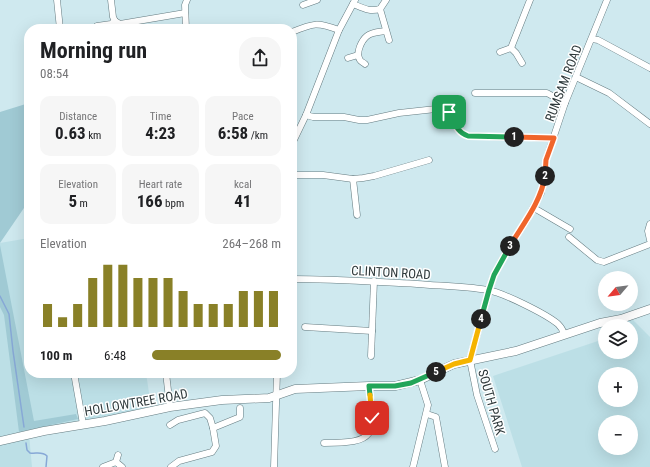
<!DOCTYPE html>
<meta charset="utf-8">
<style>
:root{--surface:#fff;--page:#f6f6f6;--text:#202124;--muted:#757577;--accent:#898027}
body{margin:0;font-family:"Roboto Condensed",sans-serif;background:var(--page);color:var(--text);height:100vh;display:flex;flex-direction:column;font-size:15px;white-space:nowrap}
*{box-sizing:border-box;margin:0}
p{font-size:13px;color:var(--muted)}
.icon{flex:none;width:22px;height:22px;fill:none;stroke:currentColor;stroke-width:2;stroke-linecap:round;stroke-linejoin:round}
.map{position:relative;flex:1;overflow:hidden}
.drawer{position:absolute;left:24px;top:24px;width:273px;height:354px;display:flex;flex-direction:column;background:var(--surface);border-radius:16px;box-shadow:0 4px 16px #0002}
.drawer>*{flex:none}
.needle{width:26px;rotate:241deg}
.buttons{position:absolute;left:598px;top:271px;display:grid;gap:8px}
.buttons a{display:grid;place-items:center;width:40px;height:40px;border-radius:50%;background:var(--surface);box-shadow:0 4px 16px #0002;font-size:20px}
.pin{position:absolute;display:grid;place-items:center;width:34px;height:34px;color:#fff;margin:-17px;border-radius:8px;box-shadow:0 2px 6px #0006}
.km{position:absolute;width:20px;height:20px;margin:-10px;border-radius:50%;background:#222;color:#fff;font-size:11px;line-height:20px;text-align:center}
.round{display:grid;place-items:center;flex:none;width:42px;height:42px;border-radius:16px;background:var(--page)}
.overview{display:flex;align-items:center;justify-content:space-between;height:68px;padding:0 16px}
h1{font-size:22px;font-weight:700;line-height:30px}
.figures{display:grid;grid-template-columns:repeat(3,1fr);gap:6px;height:68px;padding:4px 16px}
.figures div{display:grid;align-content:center;border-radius:10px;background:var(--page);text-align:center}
.figures b{font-size:17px;font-weight:700}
.figures small{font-size:11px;font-weight:400}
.figures p{font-size:11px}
.chart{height:112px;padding:8px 16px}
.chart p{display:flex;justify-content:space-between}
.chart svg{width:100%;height:72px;margin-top:4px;stroke:var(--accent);stroke-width:6}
ul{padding:0 16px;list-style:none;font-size:13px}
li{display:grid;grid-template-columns:64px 48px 1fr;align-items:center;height:30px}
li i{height:10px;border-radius:5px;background:var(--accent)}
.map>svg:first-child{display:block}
</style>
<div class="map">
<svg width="650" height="467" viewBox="0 0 650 467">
<rect width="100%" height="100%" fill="#cfe9ef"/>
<g fill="#bcdfe6" fill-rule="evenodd">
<path d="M 29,238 L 29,373 L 146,373 L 151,406 L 105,421 L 29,434 L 32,467 L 0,467 L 0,243 Z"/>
<path d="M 631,318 L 650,337 L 650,467 L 522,467 L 493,376 L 604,339 L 602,329 L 605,328 L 605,352 L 631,352 L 631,326 L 610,326 ZM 605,374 L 631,374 L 631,400 L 605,400 ZM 605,422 L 631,422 L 631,448 L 605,448 Z"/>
</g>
<g fill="#a0cad4">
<path d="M 29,103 L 29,204 L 26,205 L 0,243 L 0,112 Z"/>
<path d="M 0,245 L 34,421 L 76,414 L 78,419 L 19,432 L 4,315 L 0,307 Z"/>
</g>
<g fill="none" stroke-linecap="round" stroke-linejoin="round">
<g stroke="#87a8d6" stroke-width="1.5">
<path d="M 0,296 L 9,314 L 13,351 L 24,427"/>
<path d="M 26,443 L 27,450 L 30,453 C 36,454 42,451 47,456 L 46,467"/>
</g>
<defs>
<g id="minor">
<path d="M 57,0 L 60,29"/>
<path d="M 111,0 L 113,17 L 115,21"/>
<path d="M 353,4 C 363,8 369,12 380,9 L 386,0"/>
<path d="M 303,5 L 317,0"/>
<path d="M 380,9 L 389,40"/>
<path d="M 97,26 L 111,24 L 115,21 L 120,24 L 185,13"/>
<path d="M 186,29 L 185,5 L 187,0"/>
<path d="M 292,32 C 314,23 317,22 339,30"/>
<path d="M 592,39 L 598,40 L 650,68"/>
<path d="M 500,52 L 511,48"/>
<path d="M 348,58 L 358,55"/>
<path d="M 522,63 L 516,53 L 511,48 L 530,0"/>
<path d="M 365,64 C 363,62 361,62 360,60 C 355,53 362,40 367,36 C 372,32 380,32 386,31"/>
<path d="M 576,77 L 609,93 L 650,124"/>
<path d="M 475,93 L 547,93 L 565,103"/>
<path d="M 306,115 L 313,117 L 344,117 L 359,120 L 367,120 L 399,113 L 445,108 C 454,117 455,132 468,136 L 554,138"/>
<path d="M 292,144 L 306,115 L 339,30 L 355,0"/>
<path d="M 292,175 L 323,175 L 353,179 L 363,178 L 374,176 L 429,160"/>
<path d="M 353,179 L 357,215"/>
<path d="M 534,208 L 570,229"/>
<path d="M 650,224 L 648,231 L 650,240"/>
<path d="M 569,237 L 597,260 L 604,262 L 650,244"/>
<path d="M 292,279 C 334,279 375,282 417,284 C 440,286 464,286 487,290 C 502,292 546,314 558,324 C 561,327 563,330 564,334"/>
<path d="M 305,327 L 372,331"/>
<path d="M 371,356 L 374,281"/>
<path d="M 74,373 L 83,424"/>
<path d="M 166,373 L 170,407"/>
<path d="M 427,414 L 436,417 L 445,467"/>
<path d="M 170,425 L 178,420 L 205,413 L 210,418 L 213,428 L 216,446 L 212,452 L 179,461 L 171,467"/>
<path d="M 213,428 L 240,417 L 240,408"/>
<path d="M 324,443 C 378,443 375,435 369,386"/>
<path d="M 495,449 L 477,395 L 470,360 L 489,290 L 494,275 L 509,247 L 526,221 L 541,193 L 544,179 L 546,160 L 565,103 L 607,0"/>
<path d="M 118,455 L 116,462 L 122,467"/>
<path d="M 103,467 L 116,462"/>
<path d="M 274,467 L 277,373"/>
<path d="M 413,467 L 428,405 L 420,380"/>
</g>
<path id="major" d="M 0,441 L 44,431 L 105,421 L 170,407 L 222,400 L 269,398 L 295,389 L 369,386 L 395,386 L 420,380 L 454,364 L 516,351 L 600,323 L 621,319 L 650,309"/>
</defs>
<use href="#minor" stroke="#647b80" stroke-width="7"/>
<use href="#major" stroke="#647b80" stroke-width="9"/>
<use href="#minor" stroke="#fff" stroke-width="6"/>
<use href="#major" stroke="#fff" stroke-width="8"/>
</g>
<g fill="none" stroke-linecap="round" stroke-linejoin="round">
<defs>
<path id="split-1" d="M 449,112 C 455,122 456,132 468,136 L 514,137"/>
<path id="split-2" d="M 514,137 L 554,138 L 546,160 L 545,176"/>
<path id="split-3" d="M 510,246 C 523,224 541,202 545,176"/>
<path id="split-4" d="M 481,319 L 489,290 L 494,275 L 510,246"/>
<path id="split-5" d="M 436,372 L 454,364 L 470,360 L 481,319"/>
<path id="split-6" d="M 370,395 L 369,386 L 395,386 L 411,383 L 436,372"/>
<path id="split-7" d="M 370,395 L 372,418"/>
</defs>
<use href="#split-1" stroke="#fff" stroke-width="8"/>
<use href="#split-2" stroke="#fff" stroke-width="8"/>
<use href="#split-3" stroke="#fff" stroke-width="8"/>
<use href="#split-4" stroke="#fff" stroke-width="8"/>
<use href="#split-5" stroke="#fff" stroke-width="8"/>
<use href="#split-6" stroke="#fff" stroke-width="8"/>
<use href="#split-7" stroke="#fff" stroke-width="8"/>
<use href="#split-1" stroke="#22a559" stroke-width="5"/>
<use href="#split-2" stroke="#f0652b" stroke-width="5"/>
<use href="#split-3" stroke="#f0652b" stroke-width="5"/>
<use href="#split-4" stroke="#22a559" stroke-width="5"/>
<use href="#split-5" stroke="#f5b400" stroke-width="5"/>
<use href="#split-6" stroke="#22a559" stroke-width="5"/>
<use href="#split-7" stroke="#f5b400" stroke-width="5"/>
</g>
<g text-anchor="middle" stroke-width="3" stroke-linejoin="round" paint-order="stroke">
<g font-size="13" fill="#2e393b" stroke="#fff">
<text transform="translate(563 83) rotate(-69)" y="5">RUMSAM ROAD</text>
<text transform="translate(391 272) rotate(3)" y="5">CLINTON ROAD</text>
<text transform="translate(136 402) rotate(-10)" y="5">HOLLOWTREE ROAD</text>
<text transform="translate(492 402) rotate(74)" y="5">SOUTH PARK</text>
</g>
</g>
</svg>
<div class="buttons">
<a><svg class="needle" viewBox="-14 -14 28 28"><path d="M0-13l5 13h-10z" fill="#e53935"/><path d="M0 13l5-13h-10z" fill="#757577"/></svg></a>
<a><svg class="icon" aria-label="layers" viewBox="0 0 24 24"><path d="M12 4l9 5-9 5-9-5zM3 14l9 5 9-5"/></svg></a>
<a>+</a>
<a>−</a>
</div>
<div class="pin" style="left:449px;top:112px;background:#1e9e55"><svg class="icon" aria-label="arrive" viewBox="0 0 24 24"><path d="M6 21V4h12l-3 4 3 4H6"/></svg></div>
<div class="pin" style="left:372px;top:418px;background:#d93025"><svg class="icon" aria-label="check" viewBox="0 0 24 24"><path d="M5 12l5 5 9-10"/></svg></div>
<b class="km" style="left:514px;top:137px">1</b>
<b class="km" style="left:545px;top:176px">2</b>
<b class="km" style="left:510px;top:246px">3</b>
<b class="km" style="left:481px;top:319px">4</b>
<b class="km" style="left:436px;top:372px">5</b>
<section class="drawer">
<div class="overview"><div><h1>Morning run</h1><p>08:54</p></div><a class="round"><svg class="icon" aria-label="share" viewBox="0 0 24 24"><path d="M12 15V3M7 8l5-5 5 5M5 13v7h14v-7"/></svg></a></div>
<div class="figures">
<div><p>Distance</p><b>0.63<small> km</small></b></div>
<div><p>Time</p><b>4:23</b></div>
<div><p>Pace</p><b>6:58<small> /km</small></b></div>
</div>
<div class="figures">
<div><p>Elevation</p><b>5<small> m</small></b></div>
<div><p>Heart rate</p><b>166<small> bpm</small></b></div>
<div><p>kcal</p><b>41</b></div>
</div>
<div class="chart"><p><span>Elevation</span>264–268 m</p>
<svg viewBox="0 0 160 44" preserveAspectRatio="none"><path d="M5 44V30M15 44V38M25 44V30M35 44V14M45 44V6M55 44V6M65 44V14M75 44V14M85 44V14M95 44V22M105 44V30M115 44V30M125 44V30M135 44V22M145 44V22M155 44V22"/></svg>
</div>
<ul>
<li><b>100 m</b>6:48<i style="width:100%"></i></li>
</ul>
</section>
</div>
